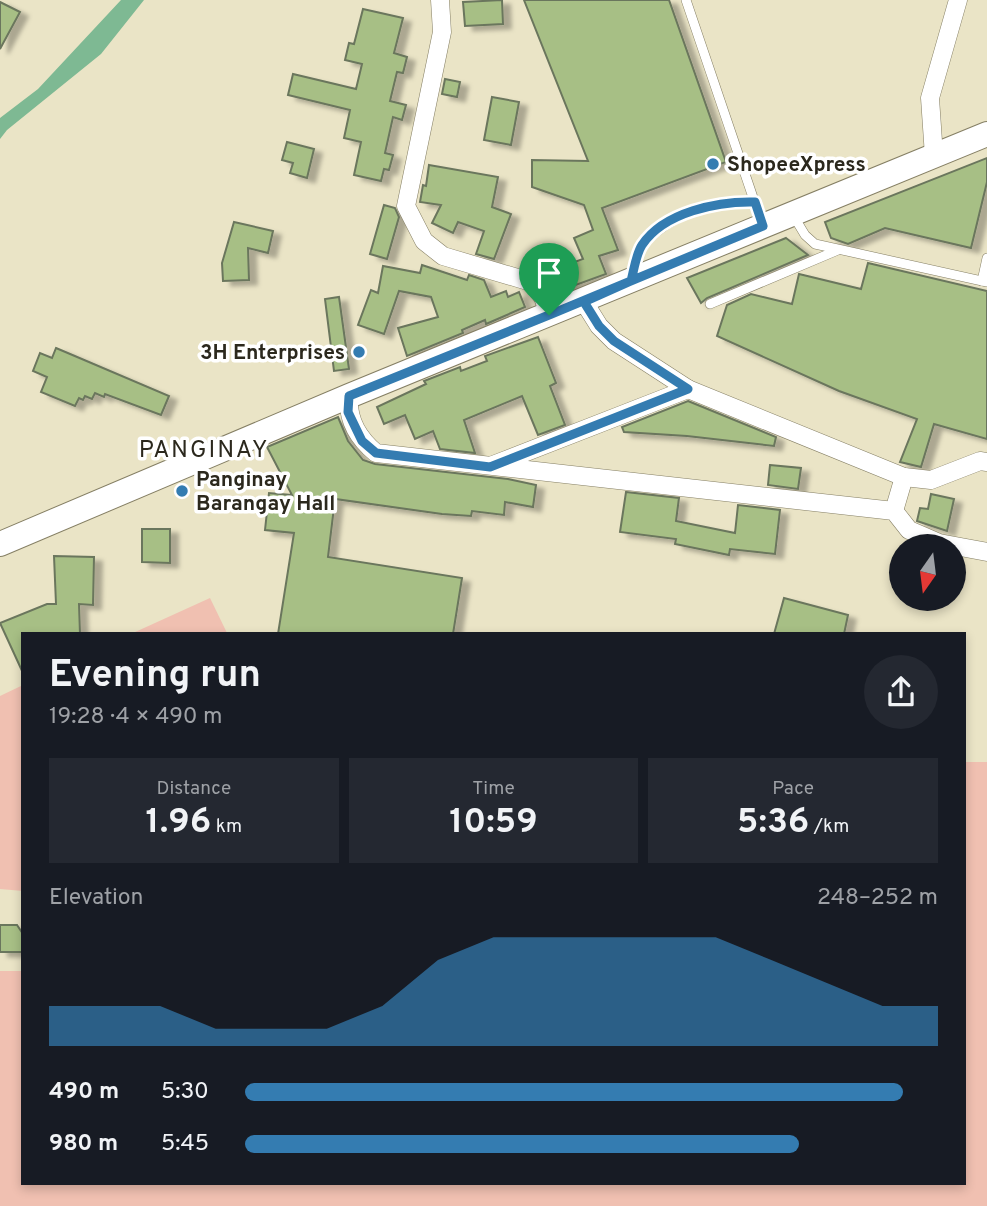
<!DOCTYPE html>
<meta charset="utf-8">
<style>
:root{--surface:#171b24;--page:#242831;--text:#f1f3f6;--muted:#9ea1a6;--accent:#347cb1}
body{margin:0;font-family:Overpass,sans-serif;background:var(--page);color:var(--text);height:100vh;display:flex;flex-direction:column;font-size:26px;white-space:nowrap}
*{box-sizing:border-box;margin:0}
p{font-size:23px;color:var(--muted)}
.icon{flex:none;width:38px;height:38px;fill:none;stroke:currentColor;stroke-width:2;stroke-linecap:round;stroke-linejoin:round}
.map{position:relative;flex:1;overflow:hidden}
.drawer{position:absolute;left:21px;top:632px;width:945px;height:553px;display:flex;flex-direction:column;background:var(--surface);border-radius:0px;box-shadow:0 4px 10px #0003}
.drawer>*{flex:none}
.needle{width:46px;rotate:194deg}
.buttons{position:absolute;left:889px;top:534px;display:grid;gap:14px}
.buttons a{display:grid;place-items:center;width:77px;height:77px;border-radius:50%;background:var(--surface);box-shadow:0 4px 10px #0003;font-size:35px}
.pin{position:absolute;display:grid;place-items:center;width:60px;height:60px;color:#fff;margin:-72px -30px;border-radius:50% 50% 50% 0;rotate:-45deg;box-shadow:0 0 7px #0007}
.pin .icon{rotate:45deg}
.round{display:grid;place-items:center;flex:none;width:74px;height:74px;border-radius:37px;background:var(--page)}
.summary{display:flex;align-items:center;justify-content:space-between;height:119px;padding:0 28px}
h1{font-size:38px;font-weight:700;line-height:52px}
.stats{display:grid;grid-template-columns:repeat(3,1fr);gap:10px;height:119px;padding:7px 28px}
.stats div{display:grid;align-content:center;border-radius:0px;background:var(--page);text-align:center}
.stats b{font-size:35px;font-weight:700}
.stats small{font-size:19px;font-weight:400}
.stats p{font-size:19px}
.chart{height:196px;padding:14px 28px}
.chart p{display:flex;justify-content:space-between}
.chart svg{width:100%;height:126px;margin-top:7px;fill:var(--accent);opacity:.7}
ul{padding:0 28px;list-style:none;font-size:23px}
li{display:grid;grid-template-columns:112px 84px 1fr;align-items:center;height:52px}
li i{height:18px;border-radius:9px;background:var(--accent)}
.map>svg:first-child{display:block}
</style>
<div class="map">
<svg width="987" height="1206" viewBox="0 0 987 1206">
<defs>
<filter id="shadow"><feDropShadow dx="8" dy="4.5" stdDeviation="2" flood-color="#0004"/></filter>
</defs>
<rect width="100%" height="100%" fill="#eae4c6"/>
<g fill="#f0c0b1">
<path d="M 210,598 L 227,633 L 133,633 Z"/>
<path d="M 23,685 L 23,891 L 0,889 L 0,696 Z"/>
<path d="M 964,762 L 987,762 L 987,1206 L 0,1206 L 0,971 L 23,971 L 23,1183 L 964,1183 Z"/>
</g>
<path fill="#7eb993" d="M 121,0 L 144,0 L 101,54 L 7,130 L 0,139 L 0,118 L 38,89 Z"/>
<g fill="#a7bf85" stroke="#6b765d" stroke-width="2" filter="url(#shadow)">
<path d="M 502,0 L 503,24 L 465,26 L 463,2 Z"/>
<path d="M 524,0 L 669,0 L 726,162 L 602,208 L 618,250 L 599,256 L 606,274 L 562,290 L 555,269 L 583,259 L 574,238 L 593,230 L 584,205 L 532,187 L 532,160 L 588,161 Z"/>
<path d="M 0,2 L 20,12 L 0,49 Z"/>
<path d="M 363,9 L 403,18 L 394,53 L 407,57 L 403,73 L 397,72 L 390,101 L 406,105 L 402,120 L 393,117 L 385,153 L 393,155 L 389,170 L 384,169 L 381,181 L 354,175 L 361,142 L 344,138 L 350,110 L 288,95 L 293,74 L 356,89 L 362,64 L 345,60 L 349,43 L 354,44 Z"/>
<path d="M 445,79 L 460,82 L 457,97 L 442,94 Z"/>
<path d="M 492,97 L 519,102 L 511,145 L 484,140 Z"/>
<path d="M 287,142 L 314,149 L 307,178 L 290,173 L 293,163 L 282,160 Z"/>
<path d="M 987,158 L 987,182 L 971,248 L 885,228 L 848,244 L 831,238 L 825,222 Z"/>
<path d="M 429,165 L 498,177 L 492,207 L 511,214 L 494,259 L 476,254 L 484,231 L 458,222 L 453,233 L 432,223 L 441,205 L 420,202 L 423,185 L 426,186 Z"/>
<path d="M 384,205 L 395,208 L 399,217 L 387,259 L 370,254 Z"/>
<path d="M 234,222 L 273,231 L 268,253 L 248,248 L 249,280 L 223,281 L 222,263 Z"/>
<path d="M 786,238 L 808,255 L 707,298 L 701,303 L 687,278 Z"/>
<path d="M 868,263 L 987,291 L 987,439 L 934,424 L 921,467 L 900,462 L 917,419 L 839,391 L 717,336 L 727,305 L 751,294 L 792,304 L 799,274 L 861,289 Z"/>
<path d="M 422,265 L 467,280 L 469,275 L 484,280 L 491,297 L 506,291 L 508,297 L 519,292 L 525,307 L 486,324 L 485,320 L 462,330 L 463,333 L 407,356 L 398,328 L 438,317 L 431,297 L 399,291 L 384,334 L 358,325 L 371,290 L 378,293 L 383,266 L 420,273 Z"/>
<path d="M 339,297 L 349,369 L 334,371 L 325,299 Z"/>
<path d="M 538,337 L 556,383 L 550,386 L 565,425 L 538,435 L 522,396 L 464,420 L 475,453 L 440,449 L 433,431 L 415,439 L 405,415 L 384,424 L 377,407 L 426,384 L 424,381 L 460,367 L 461,371 L 487,361 L 485,356 Z"/>
<path d="M 56,348 L 169,396 L 161,415 L 105,394 L 104,397 L 95,393 L 92,399 L 85,396 L 83,400 L 79,398 L 75,406 L 41,392 L 47,377 L 33,371 L 40,353 L 52,358 Z"/>
<path d="M 688,401 L 776,437 L 774,446 L 687,436 L 624,432 L 622,427 Z"/>
<path d="M 338,417 L 348,441 L 363,460 L 375,464 L 508,479 L 536,485 L 533,507 L 505,502 L 504,515 L 472,511 L 471,516 L 442,514 L 335,499 L 328,557 L 462,578 L 453,634 L 278,634 L 294,533 L 265,530 L 269,493 L 292,495 L 267,447 Z"/>
<path d="M 770,465 L 801,468 L 798,489 L 768,485 Z"/>
<path d="M 626,492 L 679,498 L 676,521 L 735,533 L 738,505 L 780,510 L 775,554 L 730,549 L 729,555 L 675,544 L 676,539 L 620,532 Z"/>
<path d="M 931,494 L 954,499 L 947,531 L 917,521 L 920,508 L 928,509 Z"/>
<path d="M 142,529 L 170,529 L 170,563 L 142,562 Z"/>
<path d="M 54,556 L 94,557 L 93,605 L 79,604 L 80,634 L 23,634 L 23,673 L 0,623 L 47,604 L 56,604 Z"/>
<path d="M 784,598 L 848,615 L 844,634 L 774,634 Z"/>
<path d="M 0,925 L 17,925 L 23,934 L 23,952 L 0,952 Z"/>
</g>
<g fill="none" stroke-linecap="round" stroke-linejoin="round">
<defs>
<g id="service">
<path d="M 686,0 L 762,224"/>
<path d="M 793,215 L 805,235 L 815,244 L 987,282"/>
<path d="M 633,274 C 636,266 637,256 641,248 C 644,242 651,236 656,232 C 685,209 718,201 755,202"/>
<path d="M 982,281 L 987,258"/>
<path d="M 710,304 L 838,250"/>
</g>
<g id="minor">
<path d="M 440,0 L 442,32 L 406,206 L 424,241 L 443,256 L 531,282 L 543,297 L 549,315"/>
<path d="M 934,156 L 930,98 L 958,0"/>
<path d="M 584,302 L 599,326 L 614,341 L 688,389 L 904,477 L 931,480 L 980,461 L 987,462"/>
<path d="M 349,396 C 347,420 358,438 376,453 L 894,511 L 909,530 L 939,543 L 987,552"/>
<path d="M 493,465 L 688,389"/>
<path d="M 894,511 L 904,477"/>
</g>
<path id="secondary" d="M 0,544 L 349,396 L 987,134"/>
</defs>
<use href="#service" stroke="#857f64" stroke-width="10"/>
<use href="#minor" stroke="#857f64" stroke-width="19"/>
<use href="#secondary" stroke="#857f64" stroke-width="26"/>
<use href="#service" stroke="#fff" stroke-width="9"/>
<use href="#minor" stroke="#fff" stroke-width="18"/>
<use href="#secondary" stroke="#fff" stroke-width="24"/>
</g>
<g fill="none" stroke-linecap="round" stroke-linejoin="round">
<defs>
<path id="route" d="M 549,315 L 349,396 L 348,412 L 362,441 L 376,453 L 490,467 L 688,389 L 614,341 L 599,326 L 584,302 L 631,281 C 634,270 636,254 642,245 C 664,212 718,201 755,202 L 763,226 L 549,315"/>
</defs>
<use href="#route" stroke="#fff" stroke-width="14"/>
<use href="#route" stroke="#347cb1" stroke-width="9"/>
</g>
<g fill="#347cb1" stroke="#fff" stroke-width="2.5">
<circle cx="713" cy="164" r="7"/>
<circle cx="359" cy="352" r="7"/>
<circle cx="182" cy="491" r="7"/>
</g>
<g text-anchor="middle" stroke-width="7" stroke-linejoin="round" paint-order="stroke">
<g font-size="21" font-weight="bold" fill="#2b281d" stroke="#fff" text-anchor="start">
<text x="727" y="171">ShopeeXpress</text>
<text x="345" y="359" text-anchor="end">3H Enterprises</text>
<text x="196" y="486">Panginay<tspan x="196" dy="24">Barangay Hall</tspan></text>
</g>
<g font-size="24" letter-spacing="2" fill="#2b281d" stroke="#fff">
<text x="204" y="457">PANGINAY</text>
</g>
</g>
</svg>
<div class="buttons">
<a><svg class="needle" viewBox="-14 -14 28 28"><path d="M0-13l5 13h-10z" fill="#e53935"/><path d="M0 13l5-13h-10z" fill="#9ea1a6"/></svg></a>
</div>
<div class="pin" style="left:549px;top:315px;background:#1e9e55"><svg class="icon" aria-label="arrive" viewBox="0 0 24 24"><path d="M6 21V4h12l-3 4 3 4H6"/></svg></div>
<section class="drawer">
<div class="summary"><div><h1>Evening run</h1><p>19:28 · 4 × 490 m</p></div><a class="round"><svg class="icon" aria-label="share" viewBox="0 0 24 24"><path d="M12 15V3M7 8l5-5 5 5M5 13v7h14v-7"/></svg></a></div>
<div class="stats">
<div><p>Distance</p><b>1.96<small> km</small></b></div>
<div><p>Time</p><b>10:59</b></div>
<div><p>Pace</p><b>5:36<small> /km</small></b></div>
</div>
<div class="chart"><p><span>Elevation</span>248–252 m</p>
<svg viewBox="0 0 160 44" preserveAspectRatio="none"><path d="M0 44V30L10 30L20 30L30 38L40 38L50 38L60 30L70 14L80 6L90 6L100 6L110 6L120 6L130 14L140 22L150 30L160 30V44z"/></svg>
</div>
<ul>
<li><b>490 m</b>5:30<i style="width:95%"></i></li>
<li><b>980 m</b>5:45<i style="width:80%"></i></li>
</ul>
</section>
</div>
